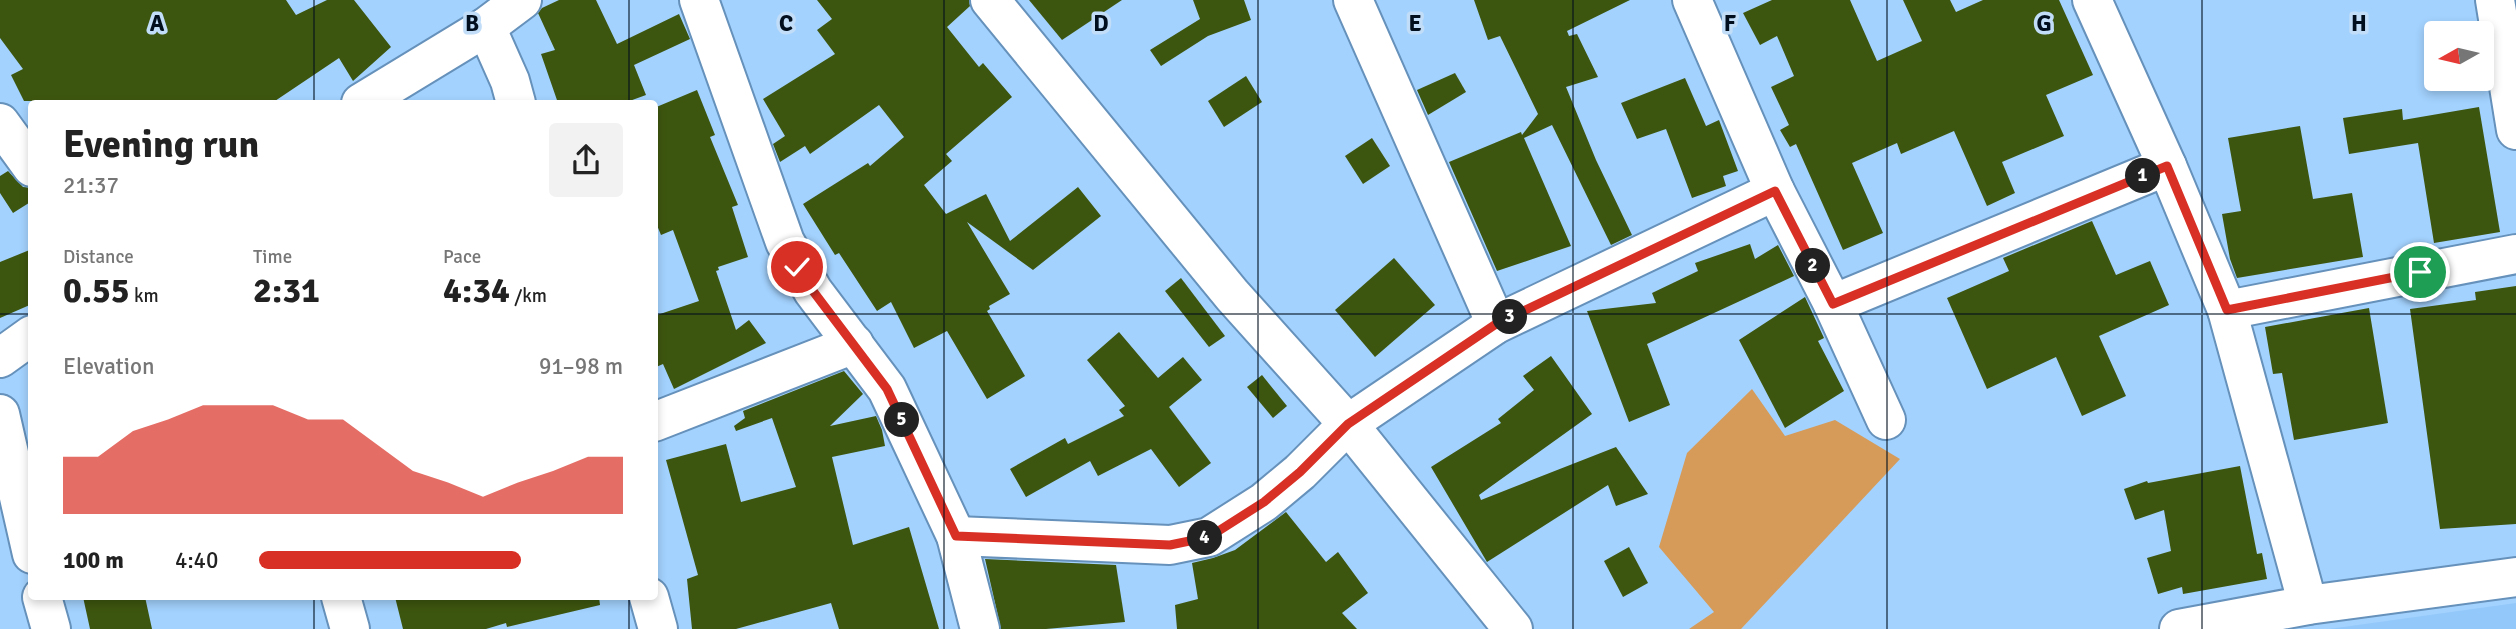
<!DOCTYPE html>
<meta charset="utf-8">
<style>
:root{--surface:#fff;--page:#f2f2f2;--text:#222;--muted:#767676;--accent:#d93025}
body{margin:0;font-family:Signika,sans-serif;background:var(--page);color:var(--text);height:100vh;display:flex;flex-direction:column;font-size:26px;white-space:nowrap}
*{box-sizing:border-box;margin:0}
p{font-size:23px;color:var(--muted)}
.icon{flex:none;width:38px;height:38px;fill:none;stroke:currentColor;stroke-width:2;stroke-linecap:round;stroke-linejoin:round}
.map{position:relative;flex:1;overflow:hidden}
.sheet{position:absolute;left:28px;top:100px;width:630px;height:500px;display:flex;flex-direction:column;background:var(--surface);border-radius:7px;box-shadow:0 4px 10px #0003}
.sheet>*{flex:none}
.needle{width:46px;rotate:262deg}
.fabs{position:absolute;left:2424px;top:21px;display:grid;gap:14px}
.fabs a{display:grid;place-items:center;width:70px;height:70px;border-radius:7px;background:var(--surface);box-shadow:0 4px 10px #0003;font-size:35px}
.pin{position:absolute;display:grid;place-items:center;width:60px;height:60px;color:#fff;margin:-30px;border:4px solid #fff;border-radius:50%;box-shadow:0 2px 7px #0007}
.km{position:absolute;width:35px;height:35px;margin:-18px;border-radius:50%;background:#222;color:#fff;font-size:19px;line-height:35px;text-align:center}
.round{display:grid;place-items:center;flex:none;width:74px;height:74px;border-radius:7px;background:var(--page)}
.headline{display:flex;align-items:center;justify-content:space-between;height:119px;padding:0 35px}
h1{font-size:38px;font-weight:700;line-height:52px}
.stats{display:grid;grid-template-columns:repeat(3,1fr);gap:10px;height:119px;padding:7px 35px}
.stats div{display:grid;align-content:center}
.stats b{font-size:35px;font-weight:700}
.stats small{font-size:19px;font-weight:400}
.stats p{font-size:19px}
.chart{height:196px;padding:14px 35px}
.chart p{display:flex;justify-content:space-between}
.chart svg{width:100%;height:126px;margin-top:7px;fill:var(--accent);opacity:.7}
ul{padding:0 35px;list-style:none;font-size:23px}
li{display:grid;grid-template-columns:112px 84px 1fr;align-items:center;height:52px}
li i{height:18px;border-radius:9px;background:var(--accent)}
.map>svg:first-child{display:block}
</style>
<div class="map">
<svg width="2516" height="629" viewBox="0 0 2516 629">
<rect width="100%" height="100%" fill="#a3d2fe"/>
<path fill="#93c8fa" d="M 2516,603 L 2516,629 L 2329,629 Z"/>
<path fill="#d69b59" d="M 1752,389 L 1785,436 L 1835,420 L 1900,459 L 1741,629 L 1689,629 L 1714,612 L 1659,547 L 1687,453 Z"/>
<g fill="#3d560f">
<path d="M 0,0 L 286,0 L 296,15 L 327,0 L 354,0 L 391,47 L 353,81 L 339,58 L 272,103 L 63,103 L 66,101 L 24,101 L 11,75 L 23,69 L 0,38 Z"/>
<path d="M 559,0 L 596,0 L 617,44 L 679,14 L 690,39 L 634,65 L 646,95 L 624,103 L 558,103 L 541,54 L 555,50 L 538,13 L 542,8 Z"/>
<path d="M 817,0 L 969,0 L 970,6 L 947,27 L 979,67 L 983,63 L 1012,97 L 946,154 L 952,161 L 924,185 L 946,214 L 986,194 L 1010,241 L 1078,187 L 1101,216 L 1033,270 L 967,222 L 1010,294 L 989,306 L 990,309 L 987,311 L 1025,376 L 987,399 L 947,331 L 914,348 L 891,302 L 877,311 L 839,253 L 835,255 L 803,204 L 868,163 L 870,166 L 904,137 L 879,105 L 810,154 L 805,146 L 780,162 L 773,144 L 785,136 L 763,99 L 835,54 L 817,30 L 832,19 Z"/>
<path d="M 1029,0 L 1122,0 L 1062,40 Z"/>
<path d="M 1193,0 L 1244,0 L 1251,20 L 1208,36 L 1161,66 L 1150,50 L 1200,19 Z"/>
<path d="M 1474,0 L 1630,0 L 1567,31 L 1569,36 L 1577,34 L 1598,77 L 1566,87 L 1596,160 L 1632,235 L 1611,245 L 1552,125 L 1524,138 L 1571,246 L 1497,271 L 1449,162 L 1521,132 L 1522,135 L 1538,114 L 1500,36 L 1488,40 Z"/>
<path d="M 1772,0 L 1850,0 L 1877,61 L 1922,41 L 1903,0 L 1950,0 L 1956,12 L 1983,0 L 2059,0 L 2093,75 L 2046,95 L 2064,136 L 2002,162 L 2015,193 L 1987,206 L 1954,131 L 1901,154 L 1897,143 L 1852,163 L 1883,233 L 1843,250 L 1796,144 L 1790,147 L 1780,130 L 1789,125 L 1771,87 L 1794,76 L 1777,36 L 1760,45 L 1743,13 Z"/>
<path d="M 1455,73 L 1466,92 L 1428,115 L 1417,90 Z"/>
<path d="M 1246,76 L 1262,102 L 1224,127 L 1208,101 Z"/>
<path d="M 1685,78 L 1706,126 L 1719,120 L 1738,171 L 1723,176 L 1726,186 L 1692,198 L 1666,129 L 1637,139 L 1621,103 Z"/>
<path d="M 697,90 L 715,135 L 710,137 L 738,205 L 732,207 L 748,257 L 718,267 L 719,270 L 716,271 L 736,330 L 749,320 L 766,343 L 674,389 L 663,364 L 654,368 L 654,316 L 699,301 L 673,230 L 661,235 L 654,218 L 654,108 Z"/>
<path d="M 2479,107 L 2500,232 L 2434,243 L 2418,143 L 2349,154 L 2343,118 L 2402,109 L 2403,120 Z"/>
<path d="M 2300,126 L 2313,199 L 2352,193 L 2363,257 L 2237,278 L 2230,259 L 2222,214 L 2241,211 L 2228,138 Z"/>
<path d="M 1372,138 L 1390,166 L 1363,184 L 1345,156 Z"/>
<path d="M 8,171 L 23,187 L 32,188 L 32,201 L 13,213 L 0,193 L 0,176 Z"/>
<path d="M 2092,221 L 2116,275 L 2150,261 L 2169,305 L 2099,336 L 2126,396 L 2082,416 L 2056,357 L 1987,389 L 1947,298 L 2009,271 L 2003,258 Z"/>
<path d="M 1750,244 L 1755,259 L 1778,245 L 1794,276 L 1647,344 L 1670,405 L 1629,422 L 1587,311 L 1656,303 L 1652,293 L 1698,271 L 1695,263 Z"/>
<path d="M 32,249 L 32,304 L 0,318 L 0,262 Z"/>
<path d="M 1394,258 L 1435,305 L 1375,357 L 1335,310 Z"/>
<path d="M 1181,278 L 1225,336 L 1209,347 L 1165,291 Z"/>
<path d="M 2516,286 L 2516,524 L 2440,529 L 2410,309 L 2476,300 L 2475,292 Z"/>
<path d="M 1805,297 L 1824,338 L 1818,341 L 1844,391 L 1785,428 L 1739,340 Z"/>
<path d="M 2369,308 L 2388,423 L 2294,440 L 2282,373 L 2273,374 L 2265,327 Z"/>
<path d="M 1119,332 L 1158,378 L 1183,357 L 1202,380 L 1169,407 L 1211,463 L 1179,487 L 1151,449 L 1098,476 L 1090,461 L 1026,497 L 1010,469 L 1065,438 L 1068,444 L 1124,416 L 1119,410 L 1125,406 L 1087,360 Z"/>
<path d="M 1551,356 L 1592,414 L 1479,495 L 1481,500 L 1616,447 L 1648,494 L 1616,506 L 1608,485 L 1487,562 L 1431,467 L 1501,423 L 1498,419 L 1534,390 L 1523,376 Z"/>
<path d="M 844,371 L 863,394 L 830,426 L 876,416 L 882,430 L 885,446 L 832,457 L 853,545 L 909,527 L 939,629 L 839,629 L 831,603 L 736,629 L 692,629 L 687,579 L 698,575 L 666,460 L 726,444 L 741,502 L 796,487 L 772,418 L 736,431 L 734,426 L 745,418 L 743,411 Z"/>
<path d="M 1262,375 L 1287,406 L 1273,418 L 1247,387 Z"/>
<path d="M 2240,466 L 2257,554 L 2262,553 L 2267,579 L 2183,594 L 2182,587 L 2158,594 L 2147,558 L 2171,551 L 2164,510 L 2135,520 L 2124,489 L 2147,481 L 2148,483 Z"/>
<path d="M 1286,512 L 1326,562 L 1338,552 L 1368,593 L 1342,613 L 1357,629 L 1177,629 L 1175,605 L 1198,599 L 1192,563 L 1213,558 L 1235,550 Z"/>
<path d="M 1629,547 L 1648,583 L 1623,597 L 1604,561 Z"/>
<path d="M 985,559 L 1116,565 L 1125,622 L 1046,629 L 1001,629 Z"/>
<path d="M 83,597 L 145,597 L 152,629 L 90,629 Z"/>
<path d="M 395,597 L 599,597 L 600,605 L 507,627 L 506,623 L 486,629 L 403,629 Z"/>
</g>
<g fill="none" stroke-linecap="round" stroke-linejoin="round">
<defs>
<g id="minor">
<path d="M 699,0 L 785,242 L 813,291 L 887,389 L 956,536 L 980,629"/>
<path d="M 990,0 L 1232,295 L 1348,424 L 1513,629"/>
<path d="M 1353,0 L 1496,324"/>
<path d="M 1692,0 L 1775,191 L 1833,304 L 1886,420"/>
<path d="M 2092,0 L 2167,166 L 2227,310 L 2308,605"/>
<path d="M 2495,0 L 2516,130"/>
<path d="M 486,27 L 510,81 L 516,103"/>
<path d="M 361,103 L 486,27 L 522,0"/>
<path d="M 0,123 L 32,167"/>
<path d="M 1833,304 L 2167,166"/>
<path d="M 2227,310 L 2516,254"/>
<path d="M 0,358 L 32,335"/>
<path d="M 0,414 L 32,554"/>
<path d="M 654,422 L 854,344"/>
<path d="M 956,536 L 1170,545 L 1209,537 L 1264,502 L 1300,472 L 1348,424 L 1496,324 L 1775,191"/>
<path d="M 42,597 L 51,629"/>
<path d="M 341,597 L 350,629"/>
<path d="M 649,597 L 658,629"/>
<path d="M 2179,629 L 2308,605 L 2516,577"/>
</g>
</defs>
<use href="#minor" stroke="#6591bb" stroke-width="42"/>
<use href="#minor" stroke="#fff" stroke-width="38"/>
</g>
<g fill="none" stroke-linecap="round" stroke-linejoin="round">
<defs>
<path id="route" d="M 797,267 L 813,291 L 887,389 L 956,536 L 1170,545 L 1209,537 L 1264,502 L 1300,472 L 1348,424 L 1496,324 L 1775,191 L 1833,304 L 2167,166 L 2227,310 L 2420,272"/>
</defs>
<use href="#route" stroke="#fff" stroke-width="14"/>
<use href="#route" stroke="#d93025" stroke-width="9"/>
</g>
<path fill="none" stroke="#010e1d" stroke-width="2" stroke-opacity="0.55" d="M 314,0 L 314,103M 629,0 L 629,103M 944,0 L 944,629M 1258,0 L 1258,629M 1573,0 L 1573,629M 1887,0 L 1887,629M 2202,0 L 2202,629M 0,314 L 32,314M 654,314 L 2516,314M 314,597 L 314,629M 629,597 L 629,629"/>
<g font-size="23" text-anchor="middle" font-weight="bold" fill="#010e1d" stroke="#c1ddf8" stroke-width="7" stroke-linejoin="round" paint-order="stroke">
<text x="157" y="31">A</text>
<text x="472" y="31">B</text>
<text x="786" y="31">C</text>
<text x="1101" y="31">D</text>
<text x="1415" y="31">E</text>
<text x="1730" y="31">F</text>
<text x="2044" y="31">G</text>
<text x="2359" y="31">H</text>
</g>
</svg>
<div class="fabs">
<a><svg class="needle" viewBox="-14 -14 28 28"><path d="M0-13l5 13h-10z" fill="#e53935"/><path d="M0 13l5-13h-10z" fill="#767676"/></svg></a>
</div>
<div class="pin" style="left:2420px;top:272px;background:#1e9e55"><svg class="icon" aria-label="arrive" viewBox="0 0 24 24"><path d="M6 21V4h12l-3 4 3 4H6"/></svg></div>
<div class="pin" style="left:797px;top:267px;background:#d93025"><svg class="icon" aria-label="check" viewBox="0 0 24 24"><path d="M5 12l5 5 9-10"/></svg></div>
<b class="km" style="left:2143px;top:176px">1</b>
<b class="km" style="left:1813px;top:266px">2</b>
<b class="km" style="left:1510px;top:317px">3</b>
<b class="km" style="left:1205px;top:538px">4</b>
<b class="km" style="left:902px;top:420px">5</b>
<section class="sheet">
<div class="headline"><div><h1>Evening run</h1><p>21:37</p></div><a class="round"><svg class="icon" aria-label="share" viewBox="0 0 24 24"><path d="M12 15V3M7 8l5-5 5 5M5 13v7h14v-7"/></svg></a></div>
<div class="stats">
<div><p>Distance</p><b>0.55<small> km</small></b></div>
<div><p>Time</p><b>2:31</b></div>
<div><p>Pace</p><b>4:34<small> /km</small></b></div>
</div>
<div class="chart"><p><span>Elevation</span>91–98 m</p>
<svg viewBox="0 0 160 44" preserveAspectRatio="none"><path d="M0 44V24L10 24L20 15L30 11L40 6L50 6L60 6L70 11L80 11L90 20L100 29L110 33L120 38L130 33L140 29L150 24L160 24V44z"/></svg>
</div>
<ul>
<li><b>100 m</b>4:40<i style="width:72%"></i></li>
</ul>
</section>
</div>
